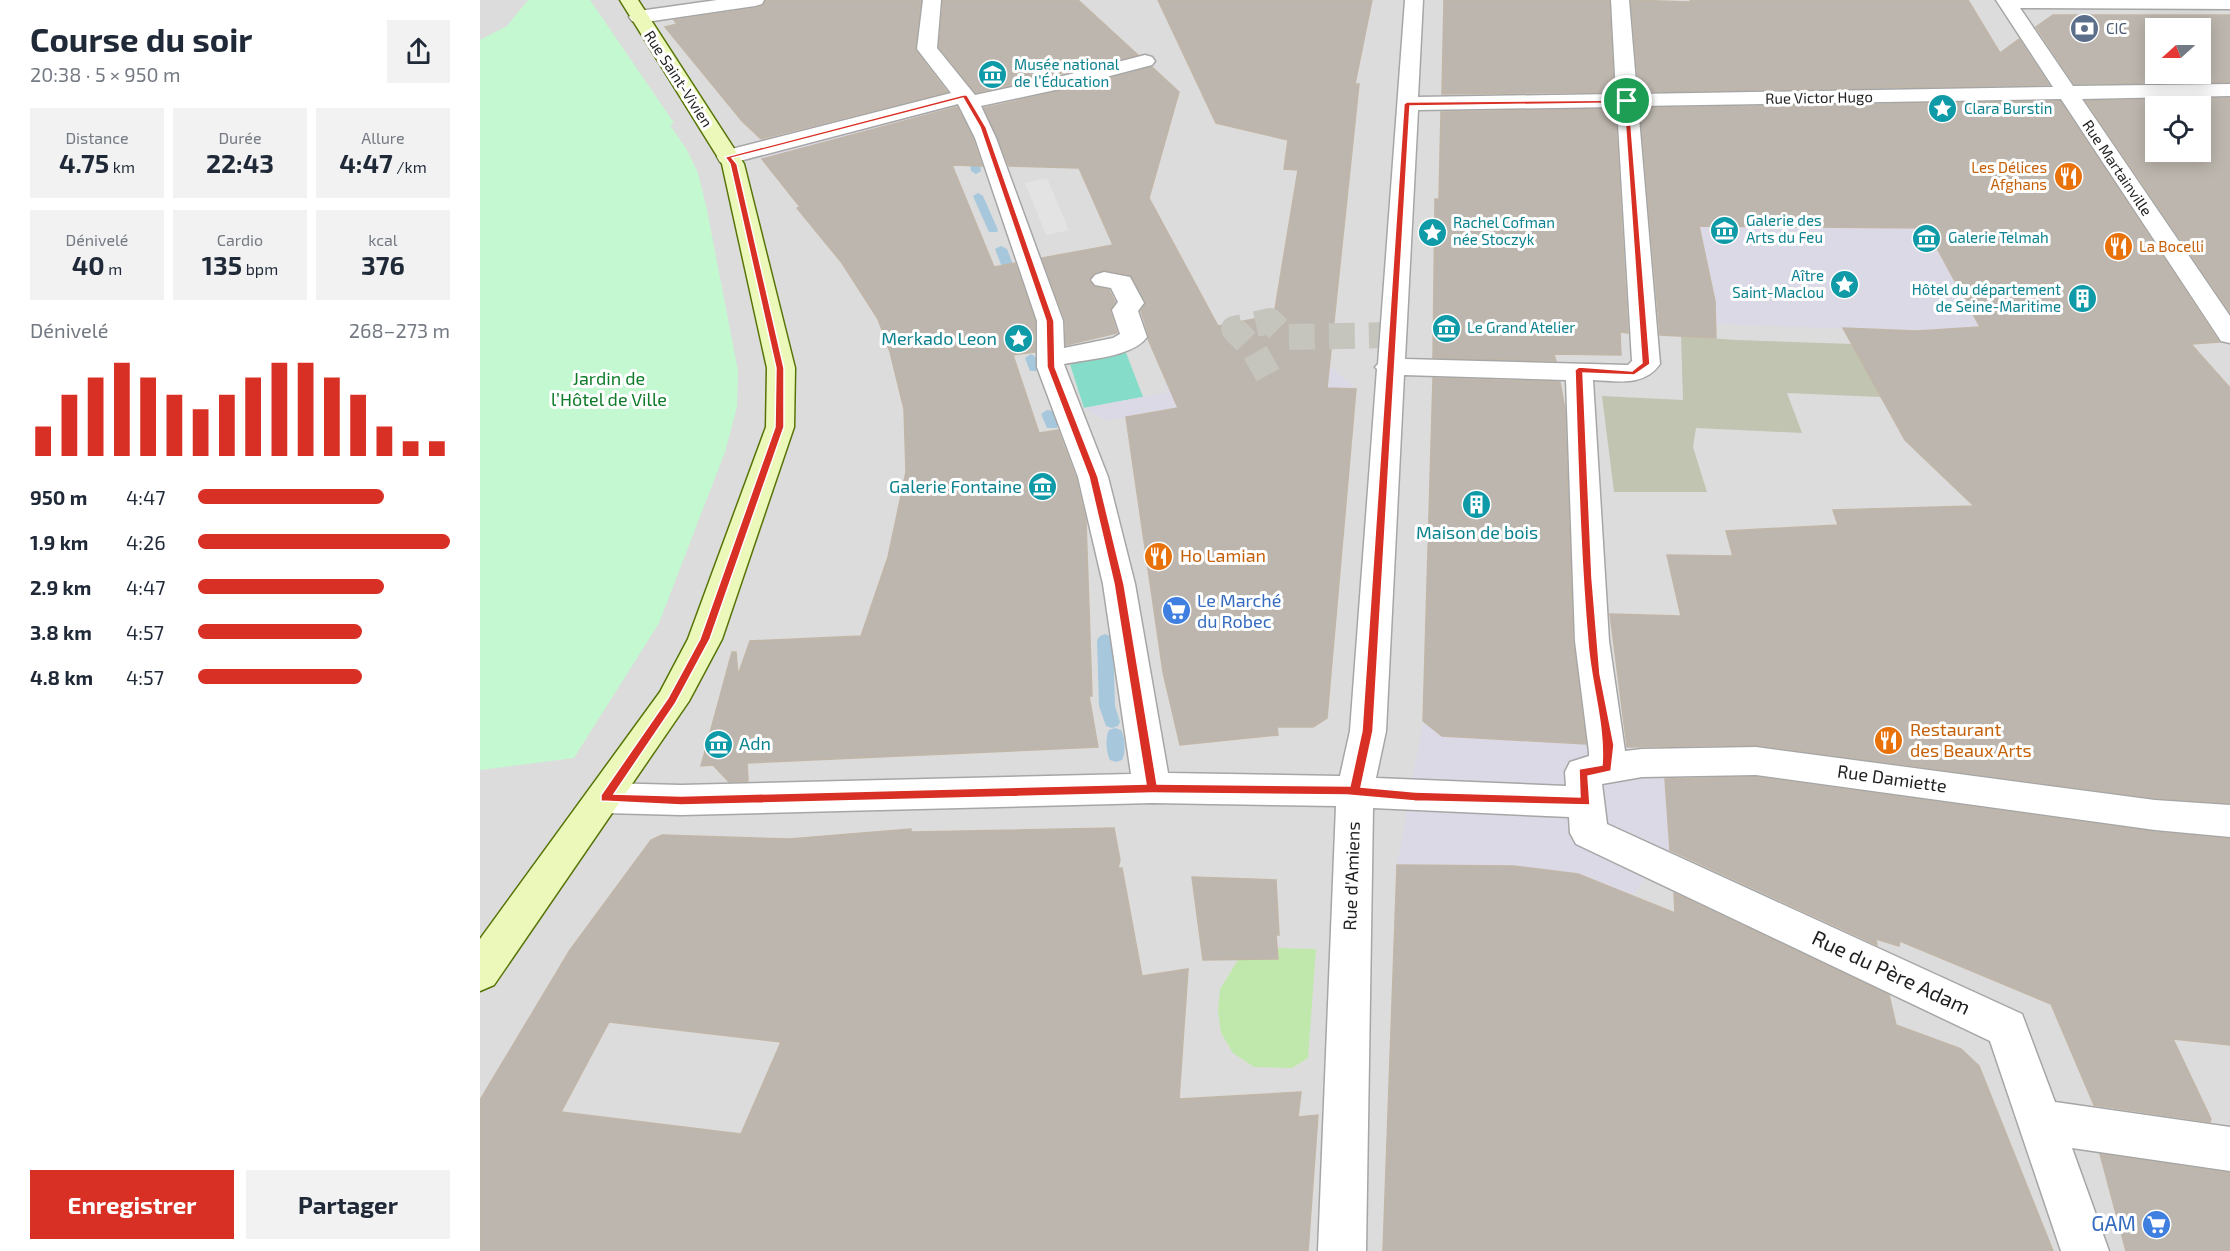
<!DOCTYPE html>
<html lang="fr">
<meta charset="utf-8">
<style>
:root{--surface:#fff;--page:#f2f2f3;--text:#1f2937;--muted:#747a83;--accent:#d93025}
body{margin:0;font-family:"Exo 2",sans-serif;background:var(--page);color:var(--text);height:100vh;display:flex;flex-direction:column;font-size:22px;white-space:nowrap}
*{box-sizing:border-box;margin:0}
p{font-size:20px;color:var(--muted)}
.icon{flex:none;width:33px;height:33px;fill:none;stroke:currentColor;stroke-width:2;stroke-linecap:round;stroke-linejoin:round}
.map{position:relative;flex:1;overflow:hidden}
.details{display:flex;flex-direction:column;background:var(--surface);width:480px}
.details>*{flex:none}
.needle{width:39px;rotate:249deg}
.fabs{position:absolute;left:1665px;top:18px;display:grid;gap:12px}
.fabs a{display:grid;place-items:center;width:66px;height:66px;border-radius:0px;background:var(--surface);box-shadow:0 3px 15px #0003;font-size:30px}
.pin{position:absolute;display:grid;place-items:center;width:51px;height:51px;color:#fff;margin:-26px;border:3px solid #fff;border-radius:50%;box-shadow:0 2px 6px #0007}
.round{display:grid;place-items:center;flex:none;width:63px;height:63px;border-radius:0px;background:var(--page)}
.headline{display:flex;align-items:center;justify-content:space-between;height:102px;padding:0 30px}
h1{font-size:33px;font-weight:700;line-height:45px}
.metrics{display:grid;grid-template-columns:repeat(3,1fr);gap:9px;height:102px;padding:6px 30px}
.metrics div{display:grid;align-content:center;border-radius:0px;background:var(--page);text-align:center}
.metrics b{font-size:26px;font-weight:700}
.metrics small{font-size:16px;font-weight:400}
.metrics p{font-size:16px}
.chart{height:168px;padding:12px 30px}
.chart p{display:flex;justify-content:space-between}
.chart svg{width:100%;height:108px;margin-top:6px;stroke:var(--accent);stroke-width:6}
.primary-button{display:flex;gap:12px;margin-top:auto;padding:12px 30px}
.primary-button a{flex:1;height:69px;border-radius:0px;background:var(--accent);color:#fff;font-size:24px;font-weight:700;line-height:69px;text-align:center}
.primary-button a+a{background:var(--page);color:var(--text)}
ul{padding:0 30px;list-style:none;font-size:20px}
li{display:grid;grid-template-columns:96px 72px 1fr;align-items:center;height:45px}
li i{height:15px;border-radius:8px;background:var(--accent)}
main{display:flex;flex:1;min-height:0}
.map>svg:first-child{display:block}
</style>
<main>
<section class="details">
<div class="headline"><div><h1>Course du soir</h1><p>20:38 · 5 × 950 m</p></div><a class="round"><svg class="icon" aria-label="share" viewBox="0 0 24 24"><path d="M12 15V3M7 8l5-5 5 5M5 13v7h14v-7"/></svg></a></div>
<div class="metrics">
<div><p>Distance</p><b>4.75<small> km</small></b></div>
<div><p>Durée</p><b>22:43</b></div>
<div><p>Allure</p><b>4:47<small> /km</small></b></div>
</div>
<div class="metrics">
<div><p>Dénivelé</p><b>40<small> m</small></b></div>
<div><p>Cardio</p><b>135<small> bpm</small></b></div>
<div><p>kcal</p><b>376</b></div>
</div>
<div class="chart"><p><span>Dénivelé</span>268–273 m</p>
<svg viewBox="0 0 160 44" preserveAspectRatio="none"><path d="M5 44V32M15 44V19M25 44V12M35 44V6M45 44V12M55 44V19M65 44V25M75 44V19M85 44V12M95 44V6M105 44V6M115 44V12M125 44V19M135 44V32M145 44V38M155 44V38"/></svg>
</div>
<ul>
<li><b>950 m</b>4:47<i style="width:74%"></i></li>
<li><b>1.9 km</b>4:26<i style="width:100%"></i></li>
<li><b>2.9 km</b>4:47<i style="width:74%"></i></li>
<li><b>3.8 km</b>4:57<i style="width:65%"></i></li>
<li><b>4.8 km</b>4:57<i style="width:65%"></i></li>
</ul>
<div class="primary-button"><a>Enregistrer</a><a>Partager</a></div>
</section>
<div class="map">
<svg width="1750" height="1251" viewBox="0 0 1750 1251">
<rect width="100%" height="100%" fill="#efede5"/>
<path fill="#dddcdc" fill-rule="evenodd" d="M 0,0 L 1750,0 L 1750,1251 L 0,1251 ZM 1676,28 L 1720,28 L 1720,74 L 1676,74 ZM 1676,106 L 1720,106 L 1720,152 L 1676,152 Z"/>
<path fill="#c1c4b1" d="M 1201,336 L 1256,340 L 1464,347 L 1407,407 L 1400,397 L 1307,393 L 1322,433 L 1216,428 L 1213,447 L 1227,492 L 1134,492 L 1122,396 L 1203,400 Z"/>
<path fill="#c0e8ac" d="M 797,948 L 836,949 L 828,1058 L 812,1068 L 774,1067 L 753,1053 L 741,1033 L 738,1010 L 740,989 L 758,960 L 797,959 Z"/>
<path fill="#c3f8d0" d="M 48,0 L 110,0 L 194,123 L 190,125 L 207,150 L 218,173 L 227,210 L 258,371 L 257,407 L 245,452 L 179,623 L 94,758 L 0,770 L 0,40 L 27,26 Z"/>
<path fill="#85dcc8" d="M 645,350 L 663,397 L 604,408 L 589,361 Z"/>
<path fill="#e3e3e3" d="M 567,178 L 589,230 L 566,235 L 545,183 Z"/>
<g fill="#dbd9e5">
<path d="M 457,97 L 469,112 L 282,159 L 273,140 L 282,140 L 312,134 L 311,131 Z"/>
<path d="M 1219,226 L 1446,228 L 1499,327 L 1437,331 L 1236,324 L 1236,311 L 1225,310 L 1213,239 L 1222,239 Z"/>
<path d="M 788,361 L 849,365 L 876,389 L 796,387 L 795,391 L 626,421 L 604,408 L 688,392 L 685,383 Z"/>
<path d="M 943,721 L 962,736 L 1134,746 L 1174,746 L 1185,777 L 1190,848 L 1152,896 L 1096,874 L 1033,866 L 917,865 Z"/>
</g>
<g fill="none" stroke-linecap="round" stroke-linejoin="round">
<g fill="#a6c7dc" fill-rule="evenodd">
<path d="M 485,115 L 490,118 L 496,136 L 495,138 L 486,136 L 480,118 Z"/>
<path d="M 494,154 L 499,157 L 501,171 L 496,174 L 491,171 L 489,157 Z"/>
<path d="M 498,193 L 503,196 L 518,230 L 517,232 L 509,232 L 508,230 L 493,196 Z"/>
<path d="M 521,246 L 527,249 L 539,280 L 537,282 L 529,282 L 527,280 L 515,249 Z"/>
<path d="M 551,354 L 557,358 L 560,368 L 558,371 L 550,371 L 545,358 Z"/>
<path d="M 567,410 L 572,411 L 578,425 L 577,428 L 567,428 L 561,414 Z"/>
<path d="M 625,634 L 630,636 L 633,640 L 635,706 L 640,722 L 638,726 L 632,728 L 626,726 L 619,706 L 617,640 L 620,636 Z"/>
<path d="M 635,728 L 641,730 C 645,737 646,752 642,760 L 636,762 L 630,760 C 626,752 625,737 629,730 Z"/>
</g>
</g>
<g fill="#bcb6ae" stroke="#c1b6a8" stroke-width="1.5" fill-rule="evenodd">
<path d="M 286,0 L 441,0 L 435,50 L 467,92 L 281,139 L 262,121 L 185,27 L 197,24 L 194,20 L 276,8 L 283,6 Z"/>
<path d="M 463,0 L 598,0 L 658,55 L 496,93 L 459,47 Z"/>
<path d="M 678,0 L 892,0 L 875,84 L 879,84 L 847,388 L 876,389 L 847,718 L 833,727 L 797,727 L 798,735 L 700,745 L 683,672 L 646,417 L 698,408 L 668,339 L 669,336 L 661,311 L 666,302 L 650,275 L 624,270 L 614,273 L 609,281 L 615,287 L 629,290 L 635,302 L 630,311 L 637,333 L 586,345 L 585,320 L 562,258 L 633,245 L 599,168 L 529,166 L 504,108 L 580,91 L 672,67 L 699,92 L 669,198 L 738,326 L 794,315 L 818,170 L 804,169 L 808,140 L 736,123 Z"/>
<path d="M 964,0 L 1129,0 L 1134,92 L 962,94 Z"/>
<path d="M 1151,0 L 1210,2 L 1210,0 L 1488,0 L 1520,53 L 1539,39 L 1569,85 L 1159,92 Z"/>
<path d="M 1573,15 L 1750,15 L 1750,82 L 1594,84 L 1556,27 ZM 1676,28 L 1720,28 L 1720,74 L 1676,74 Z"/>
<path d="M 1750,98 L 1750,312 L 1606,101 ZM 1676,106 L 1720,106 L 1720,152 L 1676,152 Z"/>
<path d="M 1580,101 L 1739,342 L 1711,344 L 1750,388 L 1750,803 L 1675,798 L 1276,745 L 1147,747 L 1130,614 L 1201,616 L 1187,555 L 1253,556 L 1246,531 L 1358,525 L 1353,510 L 1494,506 L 1425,440 L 1363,328 L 1437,331 L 1500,327 L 1446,228 L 1219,226 L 1235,301 L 1236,338 L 1180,335 L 1160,108 Z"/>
<path d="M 477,107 L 493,139 L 502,166 L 472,165 L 514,267 L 535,263 L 555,321 L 555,352 L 533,355 L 559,433 L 578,430 L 596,478 L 606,521 L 612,696 L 609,696 L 618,747 L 267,763 L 268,781 L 249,782 L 233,765 L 221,766 L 252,652 L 256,652 L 258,675 L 270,641 L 381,636 L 408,557 L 426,472 L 424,409 L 410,352 L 398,319 L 362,263 L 317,208 L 320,207 L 282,159 Z"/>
<path d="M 1135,109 L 1148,333 L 1140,332 L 1141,355 L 1074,354 L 1076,361 L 953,358 L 955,199 L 959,199 L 961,112 Z"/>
<path d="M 953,378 L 1080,382 L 1085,409 L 1093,641 L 1106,744 L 962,736 L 943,721 Z"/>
<path d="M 1276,777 L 1675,832 L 1750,839 L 1750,1045 L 1693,1039 L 1731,1119 L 1730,1122 L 1614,1105 L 1571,1004 L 1420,941 L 1419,946 L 1396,939 L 1397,945 L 1190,850 L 1185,779 Z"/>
<path d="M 634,828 L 640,860 L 638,868 L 642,868 L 662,976 L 708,969 L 699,1099 L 821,1092 L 818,1117 L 838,1115 L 828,1251 L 0,1251 L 0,1100 L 90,950 L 171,840 L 182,835 L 309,839 L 431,829 L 431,832 ZM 129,1022 L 301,1042 L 261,1134 L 81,1112 Z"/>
<path d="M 917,865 L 1033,866 L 1098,874 L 1195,913 L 1194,893 L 1409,995 L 1416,1025 L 1481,1049 L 1499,1066 L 1573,1251 L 903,1251 Z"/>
<path d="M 712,877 L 796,880 L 799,935 L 796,935 L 798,959 L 723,960 Z"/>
<path d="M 1620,1154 L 1750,1173 L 1750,1251 L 1646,1251 Z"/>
</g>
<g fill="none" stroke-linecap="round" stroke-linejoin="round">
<path stroke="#c5c4bd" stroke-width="26" stroke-dasharray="26 14" stroke-linecap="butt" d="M 788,375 L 774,350 L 754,329 L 790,321 L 806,337 L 911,335"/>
<defs>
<g id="street">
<path d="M 237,0 L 284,0 L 282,4 L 275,6 L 159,23 L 152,21 L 149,17 L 152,13 L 159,11 Z"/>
<path d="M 443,0 L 461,0 L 457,48 L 495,95 L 579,77 L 665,55 L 672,57 L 675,61 L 672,65 L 580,89 L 501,106 L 516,138 L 583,321 L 584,348 L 633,338 L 640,334 L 632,310 L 638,302 L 631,288 L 615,285 L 611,280 L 615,275 L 624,272 L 650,277 L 664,303 L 658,311 L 667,337 C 653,357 608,359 584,364 L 585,367 L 628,477 L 655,584 L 688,773 L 860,776 L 870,731 L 897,369 L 895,367 L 898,364 L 925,0 L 943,0 L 938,97 L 1136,94 L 1131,0 L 1149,0 L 1157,94 L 1573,87 L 1516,0 L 1750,0 L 1750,9 L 1540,8 L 1593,86 L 1750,84 L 1750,96 L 1602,99 L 1750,316 L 1750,343 L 1741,341 L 1581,99 L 1158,106 L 1180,364 C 1164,387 1137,381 1113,380 L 1129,641 L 1145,751 L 1162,749 L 1276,747 L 1675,800 L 1750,805 L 1750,837 L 1675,830 L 1276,775 L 1162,777 L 1122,784 L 1127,824 L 1542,1014 L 1575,1102 L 1750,1127 L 1750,1171 L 1592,1148 L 1629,1251 L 1581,1251 L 1510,1041 L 1096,844 L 1090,833 L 1089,817 L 893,808 L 886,1251 L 838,1251 L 856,806 L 672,803 L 201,815 L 125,813 L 112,809 L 107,798 L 112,787 L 125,783 L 201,785 L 651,774 L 623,584 L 598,477 L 557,367 L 557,321 L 495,138 L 478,104 L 248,164 L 240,162 L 237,157 L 240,152 L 471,93 L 437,49 ZM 1137,107 L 1152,361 L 1148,365 L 925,359 L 938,110 ZM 924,375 L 1086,380 L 1095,641 L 1109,752 L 1109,756 L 1090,762 L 1085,772 L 1086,786 L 896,778 L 906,731 Z"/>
</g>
<path id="secondary" d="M 140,0 L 158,0 L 264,164 L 315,368 L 314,427 L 242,639 L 209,701 L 14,985 L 0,991 L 0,939 L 180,692 L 208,639 L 286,427 L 287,368 L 242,164 Z"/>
</defs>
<use href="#street" stroke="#a6a6a6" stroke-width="3"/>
<use href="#secondary" stroke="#577407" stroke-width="3"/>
<use href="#street" fill="#fff" fill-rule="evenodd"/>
<use href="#secondary" fill="#ebf8ba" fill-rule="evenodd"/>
</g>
<path fill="#d93025" stroke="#fff" stroke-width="1.5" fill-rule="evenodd" d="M 483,95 L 487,95 L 506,127 L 574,321 L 575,367 L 618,477 L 644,584 L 677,784 L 870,786 L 882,731 L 924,104 L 927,102 L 1149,100 L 1170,364 L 1154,375 L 1103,373 L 1112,578 L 1120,674 L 1134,745 L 1131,771 L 1108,776 L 1110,805 L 935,801 L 867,795 L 672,793 L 201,805 L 121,801 L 121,795 L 188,698 L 220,639 L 295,427 L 296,368 L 250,164 L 245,157 ZM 483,98 L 500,127 L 566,321 L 567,367 L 609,477 L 634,584 L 666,784 L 201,796 L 134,794 L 195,704 L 230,639 L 304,427 L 304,368 L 257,164 L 252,158 ZM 1144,103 L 1162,363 L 1152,371 L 1099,367 L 1095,370 C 1098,461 1100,552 1108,643 C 1111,684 1125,725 1122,765 L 1099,769 L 1100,797 L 935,792 L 881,787 L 893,731 L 930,106 Z"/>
<defs>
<symbol id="bank-disc" viewBox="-11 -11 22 22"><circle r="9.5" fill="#5c6f8a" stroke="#fff"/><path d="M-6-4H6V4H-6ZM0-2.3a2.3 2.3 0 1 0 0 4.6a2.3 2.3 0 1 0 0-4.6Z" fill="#fff"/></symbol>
<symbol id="museum-disc" viewBox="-11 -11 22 22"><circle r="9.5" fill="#0f9aa8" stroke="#fff"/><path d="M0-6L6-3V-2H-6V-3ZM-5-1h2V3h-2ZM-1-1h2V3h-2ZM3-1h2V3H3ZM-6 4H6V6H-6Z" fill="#fff"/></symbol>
<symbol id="sight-disc" viewBox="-11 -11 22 22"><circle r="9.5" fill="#0f9aa8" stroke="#fff"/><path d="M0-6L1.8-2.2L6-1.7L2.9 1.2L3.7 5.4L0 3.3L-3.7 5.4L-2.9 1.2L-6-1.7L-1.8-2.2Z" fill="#fff"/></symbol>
<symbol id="restaurant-disc" viewBox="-11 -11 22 22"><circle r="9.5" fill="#e8710a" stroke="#fff"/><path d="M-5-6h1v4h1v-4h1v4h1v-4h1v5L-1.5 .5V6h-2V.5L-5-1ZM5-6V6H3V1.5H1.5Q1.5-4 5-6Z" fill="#fff"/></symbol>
<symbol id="building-disc" viewBox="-11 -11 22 22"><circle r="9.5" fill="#0f9aa8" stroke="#fff"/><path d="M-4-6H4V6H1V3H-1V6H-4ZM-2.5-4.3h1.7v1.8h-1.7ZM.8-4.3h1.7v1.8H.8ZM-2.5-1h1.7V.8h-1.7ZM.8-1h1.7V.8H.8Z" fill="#fff"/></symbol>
<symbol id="supermarket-disc" viewBox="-11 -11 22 22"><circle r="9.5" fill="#3f7fe0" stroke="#fff"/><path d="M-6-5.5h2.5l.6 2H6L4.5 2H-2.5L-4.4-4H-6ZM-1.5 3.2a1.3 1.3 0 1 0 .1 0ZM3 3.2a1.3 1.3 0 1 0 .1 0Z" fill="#fff"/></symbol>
</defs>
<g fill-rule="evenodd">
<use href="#bank-disc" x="1588" y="12" width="33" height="33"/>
<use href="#museum-disc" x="496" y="58" width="33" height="33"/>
<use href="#sight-disc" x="1446" y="92" width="33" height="33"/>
<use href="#restaurant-disc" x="1572" y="160" width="33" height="33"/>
<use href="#museum-disc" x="1228" y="214" width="33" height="33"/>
<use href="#sight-disc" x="936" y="216" width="33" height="33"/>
<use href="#museum-disc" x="1430" y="222" width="33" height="33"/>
<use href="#restaurant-disc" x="1622" y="230" width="33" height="33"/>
<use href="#sight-disc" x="1348" y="268" width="33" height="33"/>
<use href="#building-disc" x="1586" y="282" width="33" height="33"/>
<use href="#museum-disc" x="950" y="312" width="33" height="33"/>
<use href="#sight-disc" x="522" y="322" width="33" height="33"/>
<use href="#museum-disc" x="546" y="470" width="33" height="33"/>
<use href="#building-disc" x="980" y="488" width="33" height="33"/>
<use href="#restaurant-disc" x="662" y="540" width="33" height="33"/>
<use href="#supermarket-disc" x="680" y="594" width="33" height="33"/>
<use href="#restaurant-disc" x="1392" y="724" width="33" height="33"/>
<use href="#museum-disc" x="222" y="728" width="33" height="33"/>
<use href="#supermarket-disc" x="1660" y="1208" width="33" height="33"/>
</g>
<g text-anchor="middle" stroke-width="6" stroke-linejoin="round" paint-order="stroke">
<g font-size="15" fill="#4e5e75" stroke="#fff" text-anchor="start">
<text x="1626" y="34">CIC</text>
</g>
<g font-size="15" fill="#0d838f" stroke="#fff" text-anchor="start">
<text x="534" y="70">Musée national<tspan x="534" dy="17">de l’Éducation</tspan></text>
<text x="1484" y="114">Clara Burstin</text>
<text x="1266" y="226">Galerie des<tspan x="1266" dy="17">Arts du Feu</tspan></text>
<text x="973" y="228">Rachel Cofman<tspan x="973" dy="17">née Stoczyk</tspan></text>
<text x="1468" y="243">Galerie Telmah</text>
<text x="1344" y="281" text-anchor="end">Aître<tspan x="1344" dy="17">Saint-Maclou</tspan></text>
<text x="1581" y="295" text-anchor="end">Hôtel du département<tspan x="1581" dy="17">de Seine-Maritime</tspan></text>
<text x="987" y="333">Le Grand Atelier</text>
</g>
<g font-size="15" fill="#1f1f1f" stroke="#fff">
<text transform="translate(198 79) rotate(57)" y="5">Rue Saint-Vivien</text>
<text transform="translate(1339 98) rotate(-1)" y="5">Rue Victor Hugo</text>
<text transform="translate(1637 168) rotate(56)" y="5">Rue Martainville</text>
</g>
<g font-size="15" fill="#c56008" stroke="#fff" text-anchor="end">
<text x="1567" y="173">Les Délices<tspan x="1567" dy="17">Afghans</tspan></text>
<text x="1659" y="252" text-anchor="start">La Bocelli</text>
</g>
<g font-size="18" fill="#0d838f" stroke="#fff" text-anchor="end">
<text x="517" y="345">Merkado Leon</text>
<text x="542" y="493">Galerie Fontaine</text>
<text x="997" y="539" text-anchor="middle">Maison de bois</text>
<text x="259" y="750" text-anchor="start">Adn</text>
</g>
<g font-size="18" fill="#0e7b28" stroke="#fff">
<text x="129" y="385">Jardin de<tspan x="129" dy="21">l’Hôtel de Ville</tspan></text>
</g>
<g font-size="18" fill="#c56008" stroke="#fff" text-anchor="start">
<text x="700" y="562">Ho Lamian</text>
<text x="1430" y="736">Restaurant<tspan x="1430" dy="21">des Beaux Arts</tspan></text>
</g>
<g font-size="18" fill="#366cbe" stroke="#fff" text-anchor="start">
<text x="717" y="607">Le Marché<tspan x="717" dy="21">du Robec</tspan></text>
</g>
<g font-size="18" fill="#1f1f1f" stroke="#fff">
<text transform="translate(1412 779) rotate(8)" y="6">Rue Damiette</text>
<text transform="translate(872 876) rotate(-88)" y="6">Rue d'Amiens</text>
</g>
<g font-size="21" fill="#1f1f1f" stroke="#fff">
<text transform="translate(1411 973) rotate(25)" y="7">Rue du Père Adam</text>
</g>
<g font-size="21" fill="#366cbe" stroke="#fff" text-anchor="end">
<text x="1656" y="1231">GAM</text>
</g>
</g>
</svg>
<div class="fabs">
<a><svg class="needle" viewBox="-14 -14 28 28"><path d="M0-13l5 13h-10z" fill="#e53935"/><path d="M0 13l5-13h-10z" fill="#747a83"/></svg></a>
<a><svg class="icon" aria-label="locate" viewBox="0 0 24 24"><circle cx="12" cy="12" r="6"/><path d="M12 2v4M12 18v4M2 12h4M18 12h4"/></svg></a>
</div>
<div class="pin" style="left:1147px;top:101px;background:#1e9e55"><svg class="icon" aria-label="arrive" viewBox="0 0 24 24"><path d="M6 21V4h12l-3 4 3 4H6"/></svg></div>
</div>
</main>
